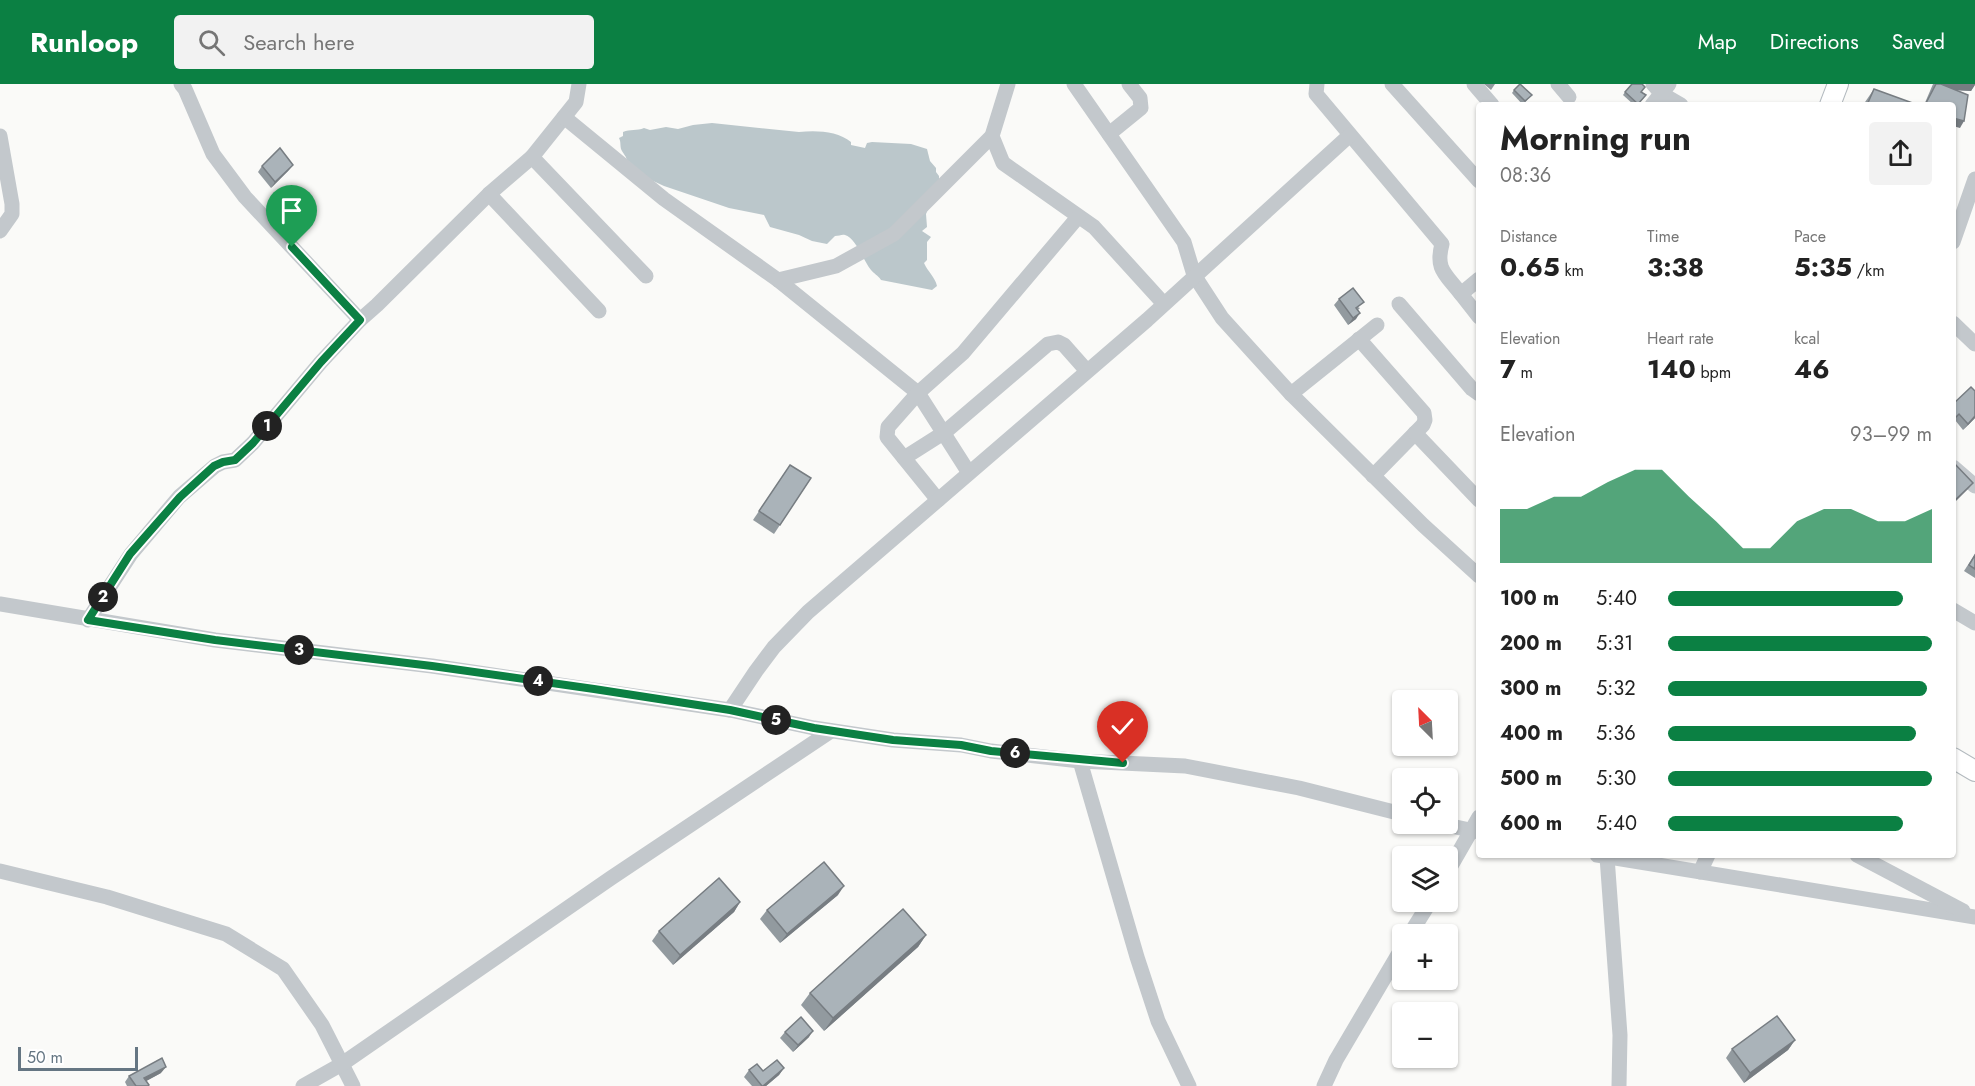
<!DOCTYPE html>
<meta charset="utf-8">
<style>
:root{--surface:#fff;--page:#f2f2f2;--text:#222;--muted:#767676;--accent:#0b8043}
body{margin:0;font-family:Jost,sans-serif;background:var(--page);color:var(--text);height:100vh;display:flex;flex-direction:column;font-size:22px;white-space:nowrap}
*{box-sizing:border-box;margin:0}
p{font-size:20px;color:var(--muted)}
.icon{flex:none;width:33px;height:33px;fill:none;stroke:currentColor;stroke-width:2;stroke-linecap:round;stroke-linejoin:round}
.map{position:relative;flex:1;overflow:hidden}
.panel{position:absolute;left:1476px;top:18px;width:480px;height:756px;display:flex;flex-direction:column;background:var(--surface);border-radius:6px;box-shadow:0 2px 4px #0004}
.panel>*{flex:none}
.needle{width:39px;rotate:336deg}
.tools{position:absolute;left:1392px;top:606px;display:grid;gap:12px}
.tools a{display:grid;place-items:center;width:66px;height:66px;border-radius:6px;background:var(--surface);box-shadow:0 2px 4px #0004;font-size:30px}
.scale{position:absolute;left:18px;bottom:15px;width:120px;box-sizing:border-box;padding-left:6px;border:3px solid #657683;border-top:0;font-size:16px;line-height:21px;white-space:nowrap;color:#657683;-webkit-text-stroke:4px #fff;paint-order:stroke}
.pin{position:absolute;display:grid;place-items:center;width:51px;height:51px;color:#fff;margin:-62px -26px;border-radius:50% 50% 50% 0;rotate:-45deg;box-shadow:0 0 6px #0007}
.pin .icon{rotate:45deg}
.km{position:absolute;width:30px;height:30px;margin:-15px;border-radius:50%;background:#222;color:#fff;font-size:16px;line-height:30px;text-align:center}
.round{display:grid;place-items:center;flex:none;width:63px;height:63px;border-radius:6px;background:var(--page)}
.head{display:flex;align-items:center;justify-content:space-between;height:102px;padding:0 24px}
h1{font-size:33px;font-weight:700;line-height:45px}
.figures{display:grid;grid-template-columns:repeat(3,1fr);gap:9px;height:102px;padding:6px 24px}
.figures div{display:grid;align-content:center}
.figures b{font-size:26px;font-weight:700}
.figures small{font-size:16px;font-weight:400}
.figures p{font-size:16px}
.chart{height:168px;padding:12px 24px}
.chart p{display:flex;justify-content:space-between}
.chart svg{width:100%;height:108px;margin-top:6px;fill:var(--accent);opacity:.7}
ul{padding:0 24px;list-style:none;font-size:20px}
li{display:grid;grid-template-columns:96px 72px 1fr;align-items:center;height:45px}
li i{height:15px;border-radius:8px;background:var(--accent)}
header{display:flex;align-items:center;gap:36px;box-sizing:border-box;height:84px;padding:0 30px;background:var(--accent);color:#fff}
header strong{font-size:28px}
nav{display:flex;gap:33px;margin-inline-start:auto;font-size:21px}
.search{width:420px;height:54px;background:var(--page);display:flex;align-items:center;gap:15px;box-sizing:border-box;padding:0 21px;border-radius:6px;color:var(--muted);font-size:22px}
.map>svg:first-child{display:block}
</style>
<header>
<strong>Runloop</strong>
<div class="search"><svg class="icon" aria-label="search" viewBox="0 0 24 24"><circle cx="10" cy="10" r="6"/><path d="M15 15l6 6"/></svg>Search here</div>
<nav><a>Map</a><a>Directions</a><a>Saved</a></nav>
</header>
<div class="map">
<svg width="1975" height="1002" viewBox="0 0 1975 1002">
<rect width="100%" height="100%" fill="#fafaf8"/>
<path fill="#bbc7cb" d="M 712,39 L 799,48 C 816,46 838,47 851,58 L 851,61 L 865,64 L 867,59 L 872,58 L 911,60 L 927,65 L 930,77 L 936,84 L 936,88 L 939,92 L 939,99 L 926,130 L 927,143 L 922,147 L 931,153 L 927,158 L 927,176 L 924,179 C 928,188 935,193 937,202 L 932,206 L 881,196 C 878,191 874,190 871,186 C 864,178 856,154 845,151 C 842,150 839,152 835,152 L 827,160 L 812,157 L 799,151 L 770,143 L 764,131 L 729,124 L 664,102 L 651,96 L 627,78 C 627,72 623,70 621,65 C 620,60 621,58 619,54 L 623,52 L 623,48 C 630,45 637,47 644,44 L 650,46 L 666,43 L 678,45 L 693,41 Z"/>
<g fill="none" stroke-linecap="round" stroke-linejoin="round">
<defs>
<g id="secondary">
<path d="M 1830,21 L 1838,0"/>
<path d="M 1953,674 L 1975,687"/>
</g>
</defs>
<use href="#secondary" stroke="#b3babf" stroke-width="22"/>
<g stroke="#c3c8cc" stroke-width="15">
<path d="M 181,0 L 185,5 L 213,70 L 245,113 L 360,236 L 377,221 L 489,110 L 532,73 L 576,18 L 579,0"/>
<path d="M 1074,0 L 1184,158 L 1194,191 L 1222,234 L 1291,310 L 1423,441 L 1479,492"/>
<path d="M 1317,0 L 1316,10 L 1442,160 C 1435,186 1446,190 1461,210 L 1479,195"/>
<path d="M 1392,0 L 1479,97"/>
<path d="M 1474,0 L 1492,21"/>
<path d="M 1558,0 L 1569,13"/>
<path d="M 1653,0 L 1662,10 L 1681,21"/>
<path d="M 1652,21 L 1669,0"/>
<path d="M 564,33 L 664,115 L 778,196 L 918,309 L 969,389"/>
<path d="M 1109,50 L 1141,24 L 1140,14 L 1129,0"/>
<path d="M 0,52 L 12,120 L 12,130 L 0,147"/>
<path d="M 992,52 L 1003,79 L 1094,143 L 1164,220"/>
<path d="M 532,73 L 646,192"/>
<path d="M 489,110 L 599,227"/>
<path d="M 1953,158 L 1975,95"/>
<path d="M 778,196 L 836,182 L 894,150 L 992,52 L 1008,0"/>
<path d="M 1461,210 L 1479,233"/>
<path d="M 1399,220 L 1472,305 L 1479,310"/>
<path d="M 1953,239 L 1975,260"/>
<path d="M 1359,255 L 1424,329 L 1425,336 L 1423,341 L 1373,392"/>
<path d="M 1291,310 L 1377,241"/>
<path d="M 1415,349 L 1479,416"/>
<path d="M 904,374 L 945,348 L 1048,260 L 1058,258 L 1064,261 L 1087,287"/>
<path d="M 1953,383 L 1975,402"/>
<path d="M 938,416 L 887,353 L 888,343 L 918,309 L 963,269 L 1078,133"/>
<path d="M 0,520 L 215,556 L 432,582 L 730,626 L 814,644 L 893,656 L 961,661 L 991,667 L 1080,677 L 1185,682 L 1299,704 L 1402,730"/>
<path d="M 1953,526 L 1975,539"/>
<path d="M 88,536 L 131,470 L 179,413 L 215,382 L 223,378 L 235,376 L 253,359 L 321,278 L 360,236"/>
<path d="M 730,626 L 756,587 L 774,563 L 808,528 L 1147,236 L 1350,51"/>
<path d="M 1080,677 L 1137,873 L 1158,937 L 1189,1002"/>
<path d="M 1442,740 L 1479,748"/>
<path d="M 1597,771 L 1975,833"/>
<path d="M 1857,771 L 1963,827"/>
<path d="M 1607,773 L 1620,951 L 1619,1002"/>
<path d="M 0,787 L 107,813 L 226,850 L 283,885 L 322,941 L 353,1002"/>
<path d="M 1448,787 L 1479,733"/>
<path d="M 1700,788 L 1708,771"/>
<path d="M 1410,850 L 1430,818"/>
<path d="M 303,1002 L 342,980 L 611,794 L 831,647"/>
<path d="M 1324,1002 L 1336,976 L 1402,864"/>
</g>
<use href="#secondary" stroke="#fff" stroke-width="20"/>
</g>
<g fill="#929a9f">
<path d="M 1484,0 L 1495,0 L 1491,6 Z"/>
<path d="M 1933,0 L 1975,0 L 1971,7 L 1955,6 L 1960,44 L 1953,21 L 1924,21 Z"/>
<path d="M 1874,5 L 1918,21 L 1863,21 Z"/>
<path d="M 1514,6 L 1529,14 L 1523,21 L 1512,9 Z"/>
<path d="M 1625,8 L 1642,8 L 1646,11 L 1638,21 L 1634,21 L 1623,11 Z"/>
<path d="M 293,81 L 288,87 L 271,104 L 258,88 L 262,82 Z"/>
<path d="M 1339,215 L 1360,224 L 1358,226 L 1356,235 L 1348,241 L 1334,221 Z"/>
<path d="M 1975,307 L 1975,334 L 1963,346 L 1955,336 L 1953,338 L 1953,320 Z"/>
<path d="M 790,381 L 811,394 L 774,450 L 753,436 Z"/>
<path d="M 1975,470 L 1975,494 L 1964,487 Z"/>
<path d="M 838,811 L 780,859 L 760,835 L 767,826 Z"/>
<path d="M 740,818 L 734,828 L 673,881 L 652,857 L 659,847 Z"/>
<path d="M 926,851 L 918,863 L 824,947 L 801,921 L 810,909 Z"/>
<path d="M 785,948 L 809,953 L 793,968 L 780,954 Z"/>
<path d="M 1795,956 L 1788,966 L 1744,999 L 1726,974 L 1732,965 Z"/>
<path d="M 784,984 L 779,991 L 766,1002 L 752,1002 L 744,993 L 749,986 L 763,987 Z"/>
<path d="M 161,989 L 146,997 L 148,1002 L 127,1002 L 125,998 L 129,992 Z"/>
</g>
<g fill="#777d82">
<path d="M 1936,0 L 1975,0 L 1975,1 L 1971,7 L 1933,5 Z"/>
<path d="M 1953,34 L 1964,37 L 1960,44 L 1953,42 Z"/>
<path d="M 293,81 L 288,87 L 271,104 L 275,98 Z"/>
<path d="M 1360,229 L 1356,235 L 1348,241 L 1353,234 Z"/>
<path d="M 1975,332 L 1975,334 L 1963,346 L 1968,340 Z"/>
<path d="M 1973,399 L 1968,405 L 1953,420 L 1953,418 Z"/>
<path d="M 844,802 L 838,811 L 780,859 L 787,850 Z"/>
<path d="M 740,818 L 734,828 L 673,881 L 680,871 Z"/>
<path d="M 926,851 L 918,863 L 824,947 L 833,934 Z"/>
<path d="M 813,947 L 809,953 L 793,968 L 798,961 Z"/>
<path d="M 1795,956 L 1788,966 L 1744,999 L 1750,989 Z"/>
<path d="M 166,983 L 161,989 L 139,1001 L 144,994 Z"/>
<path d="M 784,984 L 779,991 L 766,1002 L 763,1002 Z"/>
</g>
<g fill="#aab3b9" stroke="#777d82" stroke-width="1.5">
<path d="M 1520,0 L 1532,11 L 1525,17 L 1514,6 Z"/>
<path d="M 1632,0 L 1642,0 L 1645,3 L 1641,8 L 1646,11 L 1638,20 L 1625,8 Z"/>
<path d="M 1936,0 L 1941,0 L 1968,11 L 1964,37 L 1953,34 L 1953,21 L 1925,21 Z"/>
<path d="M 1874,5 L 1918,21 L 1867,21 Z"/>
<path d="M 280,64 L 293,81 L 275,98 L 262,82 Z"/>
<path d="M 1353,204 L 1364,218 L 1356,224 L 1360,229 L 1353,234 L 1339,215 Z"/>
<path d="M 1971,303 L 1975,307 L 1975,332 L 1968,340 L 1959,330 L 1955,334 L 1953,331 L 1953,320 Z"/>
<path d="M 1953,378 L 1973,399 L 1953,418 Z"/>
<path d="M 790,381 L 811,394 L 780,441 L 759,427 Z"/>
<path d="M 1975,471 L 1975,485 L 1969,481 Z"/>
<path d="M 824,778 L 844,802 L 787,850 L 767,826 Z"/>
<path d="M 719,794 L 740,818 L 680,871 L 659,847 Z"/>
<path d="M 903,825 L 926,851 L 833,934 L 810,909 Z"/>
<path d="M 1777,932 L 1795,956 L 1750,989 L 1732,965 Z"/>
<path d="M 801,933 L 813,947 L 798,961 L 785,948 Z"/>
<path d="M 162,974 L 166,983 L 144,994 L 149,1001 L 148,1002 L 136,1002 L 129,992 Z"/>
<path d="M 777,976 L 784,984 L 763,1002 L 762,1002 L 749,986 L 757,980 L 763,987 Z"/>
</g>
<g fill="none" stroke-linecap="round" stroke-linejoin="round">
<defs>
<path id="route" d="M 292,163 L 360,236 L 321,278 L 253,359 L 235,376 L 223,378 L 214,382 L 180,413 L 130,470 L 88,536 L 215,556 L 432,582 L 594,605 L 730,626 L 814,644 L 893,656 L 961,661 L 991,667 L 1123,679"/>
</defs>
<use href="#route" stroke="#fff" stroke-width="12"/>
<use href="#route" stroke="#0b8043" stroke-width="8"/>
</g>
</svg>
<div class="tools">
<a><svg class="needle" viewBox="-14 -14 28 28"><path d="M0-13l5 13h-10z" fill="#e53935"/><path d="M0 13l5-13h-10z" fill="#767676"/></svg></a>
<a><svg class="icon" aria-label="locate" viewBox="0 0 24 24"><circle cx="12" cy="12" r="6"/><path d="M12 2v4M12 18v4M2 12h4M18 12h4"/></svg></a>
<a><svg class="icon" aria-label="layers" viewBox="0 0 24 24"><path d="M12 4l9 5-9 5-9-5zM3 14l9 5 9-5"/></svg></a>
<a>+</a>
<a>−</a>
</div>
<div class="scale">50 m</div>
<div class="pin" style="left:292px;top:163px;background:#1e9e55"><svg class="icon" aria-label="arrive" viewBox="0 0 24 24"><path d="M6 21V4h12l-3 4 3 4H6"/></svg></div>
<div class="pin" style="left:1123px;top:679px;background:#d93025"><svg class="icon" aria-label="check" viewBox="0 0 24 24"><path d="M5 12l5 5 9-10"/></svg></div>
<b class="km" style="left:267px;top:342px">1</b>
<b class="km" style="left:103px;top:513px">2</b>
<b class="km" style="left:299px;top:566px">3</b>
<b class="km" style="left:538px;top:597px">4</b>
<b class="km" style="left:776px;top:636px">5</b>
<b class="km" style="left:1015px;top:669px">6</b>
<section class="panel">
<div class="head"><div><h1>Morning run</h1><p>08:36</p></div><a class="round"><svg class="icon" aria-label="share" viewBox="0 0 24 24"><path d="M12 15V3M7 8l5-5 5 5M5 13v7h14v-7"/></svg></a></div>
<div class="figures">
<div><p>Distance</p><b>0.65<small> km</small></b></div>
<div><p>Time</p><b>3:38</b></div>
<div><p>Pace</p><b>5:35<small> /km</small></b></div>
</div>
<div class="figures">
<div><p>Elevation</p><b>7<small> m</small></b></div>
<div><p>Heart rate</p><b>140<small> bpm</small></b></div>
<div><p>kcal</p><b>46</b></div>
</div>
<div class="chart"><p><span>Elevation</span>93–99 m</p>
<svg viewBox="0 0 160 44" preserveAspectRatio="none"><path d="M0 44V22L10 22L20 17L30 17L40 11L50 6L60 6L70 17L80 27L90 38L100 38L110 27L120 22L130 22L140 27L150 27L160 22V44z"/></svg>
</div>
<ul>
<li><b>100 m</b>5:40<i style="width:89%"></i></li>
<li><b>200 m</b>5:31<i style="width:100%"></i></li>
<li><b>300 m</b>5:32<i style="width:98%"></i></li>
<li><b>400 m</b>5:36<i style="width:94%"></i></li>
<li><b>500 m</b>5:30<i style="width:100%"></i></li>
<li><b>600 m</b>5:40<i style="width:89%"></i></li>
</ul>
</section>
</div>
